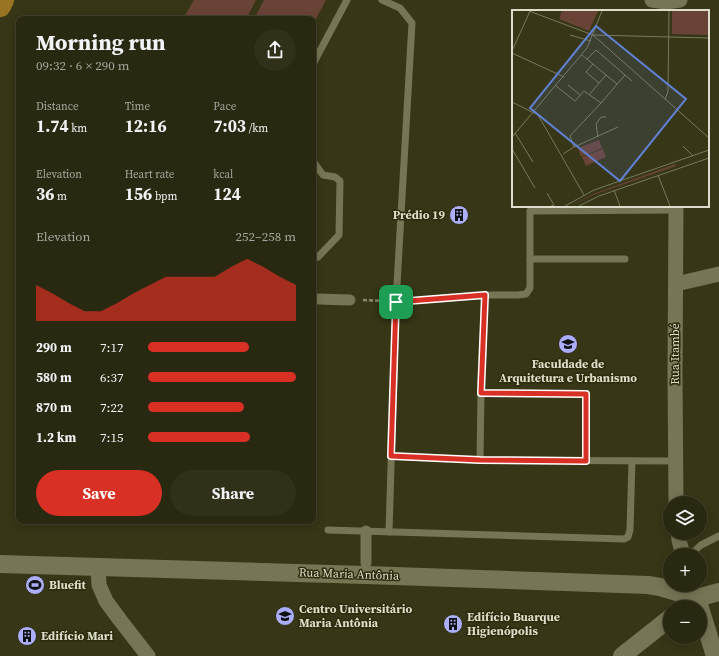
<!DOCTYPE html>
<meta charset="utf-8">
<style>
:root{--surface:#292810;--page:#313019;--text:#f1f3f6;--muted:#a5a69f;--line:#454430;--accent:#d93025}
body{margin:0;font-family:"Source Serif 4",serif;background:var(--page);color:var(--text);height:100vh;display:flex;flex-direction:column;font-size:15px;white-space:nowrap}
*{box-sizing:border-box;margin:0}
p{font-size:13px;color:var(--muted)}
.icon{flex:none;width:22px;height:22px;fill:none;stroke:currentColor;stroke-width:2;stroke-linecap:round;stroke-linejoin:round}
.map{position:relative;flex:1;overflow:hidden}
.side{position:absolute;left:16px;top:16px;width:300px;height:508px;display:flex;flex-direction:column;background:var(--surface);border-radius:8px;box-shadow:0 2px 10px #0003,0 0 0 1px var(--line)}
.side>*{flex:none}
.controls{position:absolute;left:663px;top:496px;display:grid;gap:8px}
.controls a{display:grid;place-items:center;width:44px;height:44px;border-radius:50%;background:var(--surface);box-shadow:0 2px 10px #0003,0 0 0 1px var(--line);font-size:20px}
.pin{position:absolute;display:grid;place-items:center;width:34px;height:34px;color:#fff;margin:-17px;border-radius:8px;box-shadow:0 2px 6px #0006}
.round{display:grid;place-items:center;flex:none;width:42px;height:42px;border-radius:21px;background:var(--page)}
.head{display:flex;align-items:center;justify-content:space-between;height:68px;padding:0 20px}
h1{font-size:22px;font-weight:700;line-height:30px}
.figures{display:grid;grid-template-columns:repeat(3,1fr);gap:6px;height:68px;padding:4px 20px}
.figures div{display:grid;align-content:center}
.figures b{font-size:17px;font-weight:700}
.figures small{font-size:11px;font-weight:400}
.figures p{font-size:11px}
.chart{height:112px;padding:8px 20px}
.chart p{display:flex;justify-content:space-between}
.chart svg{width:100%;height:72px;margin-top:4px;fill:var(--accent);opacity:.7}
.primary-button{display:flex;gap:8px;margin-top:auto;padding:8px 20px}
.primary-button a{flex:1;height:46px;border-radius:24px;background:var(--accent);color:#fff;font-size:16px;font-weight:700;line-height:46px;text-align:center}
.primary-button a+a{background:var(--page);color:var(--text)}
ul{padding:0 20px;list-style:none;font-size:13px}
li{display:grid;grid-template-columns:64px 48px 1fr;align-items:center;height:30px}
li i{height:10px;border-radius:5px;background:var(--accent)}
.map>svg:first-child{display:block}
</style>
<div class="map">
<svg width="719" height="656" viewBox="0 0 719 656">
<rect width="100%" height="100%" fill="#373616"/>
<g fill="#6a4337">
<path d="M 194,0 L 256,0 L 246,19 L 183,19 Z"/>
<path d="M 264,0 L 326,0 L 313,24 L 313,19 L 254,19 Z"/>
</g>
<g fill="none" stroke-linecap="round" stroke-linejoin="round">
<path stroke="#8a8970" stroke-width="2.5" stroke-dasharray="4 2" stroke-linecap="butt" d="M 363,300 L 386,301"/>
<g stroke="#767554" stroke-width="7">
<path d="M 382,0 L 400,8 L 412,23 L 396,302 L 485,295 L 518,295 L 526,294 L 530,288 L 530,211 L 676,210"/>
<path d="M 313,64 L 347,0"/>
<path d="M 313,161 L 323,175 L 335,177 L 340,181 L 339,235 L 318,257"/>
<path d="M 530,259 L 625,259"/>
<path d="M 485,295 L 481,393 L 480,460 L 676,461"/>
<path d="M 481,393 L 586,394 L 586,461"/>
<path d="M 391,456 L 480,460"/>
<path d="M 328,530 L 624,539 L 628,537 L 630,530 L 632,461"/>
<path d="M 389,532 L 396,302"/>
<path d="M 690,555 L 701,545 L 719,536"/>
</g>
<g stroke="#767554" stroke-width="11">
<path d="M 318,299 L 350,300"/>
<path d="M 366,563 L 366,531"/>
</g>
<g stroke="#767554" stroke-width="15">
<path d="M 652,0 L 666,2 L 680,0"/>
<path d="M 676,284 L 719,274"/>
<path d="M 676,503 L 675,373 L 676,206"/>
<path d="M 678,533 L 679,540 L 683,555"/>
<path d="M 98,567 L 99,585 L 106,601 L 120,620 L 148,656"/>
</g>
<g stroke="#767554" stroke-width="18">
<path d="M 0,564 L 366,575 L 648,585 L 660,587 L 697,598"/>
<path d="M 687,605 L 697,598 L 719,592"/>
<path d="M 700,608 L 715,656"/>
<path d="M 622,656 L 670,618"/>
</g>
<path stroke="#997422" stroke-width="22" d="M 0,6 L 3,0"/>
</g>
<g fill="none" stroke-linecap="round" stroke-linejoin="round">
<defs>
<path id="route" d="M 485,295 L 481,393 L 586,394 L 586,461 L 480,460 L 391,456 L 396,302 Z"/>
</defs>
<use href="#route" stroke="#fff" stroke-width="8"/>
<use href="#route" stroke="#d93025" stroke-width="5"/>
</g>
<defs>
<symbol id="building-disc" viewBox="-11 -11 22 22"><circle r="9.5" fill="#abaffb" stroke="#2d2c0c"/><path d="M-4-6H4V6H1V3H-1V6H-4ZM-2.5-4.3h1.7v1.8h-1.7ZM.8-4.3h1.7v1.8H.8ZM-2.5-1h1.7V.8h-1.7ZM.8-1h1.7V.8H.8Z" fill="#111"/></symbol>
<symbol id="university-disc" viewBox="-11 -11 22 22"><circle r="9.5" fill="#abaffb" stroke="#2d2c0c"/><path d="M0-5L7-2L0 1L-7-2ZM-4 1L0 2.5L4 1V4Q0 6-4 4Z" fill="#111"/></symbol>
<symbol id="stadium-disc" viewBox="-11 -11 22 22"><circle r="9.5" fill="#abaffb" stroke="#2d2c0c"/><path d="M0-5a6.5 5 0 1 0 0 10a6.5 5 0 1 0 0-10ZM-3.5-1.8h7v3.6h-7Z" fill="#111"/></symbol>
</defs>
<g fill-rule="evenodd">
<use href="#building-disc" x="448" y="204" width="22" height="22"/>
<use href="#university-disc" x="557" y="333" width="22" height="22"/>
<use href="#stadium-disc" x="24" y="574" width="22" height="22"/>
<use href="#university-disc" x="274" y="605" width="22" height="22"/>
<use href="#building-disc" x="442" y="613" width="22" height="22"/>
<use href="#building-disc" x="16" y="625" width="22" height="22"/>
</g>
<g text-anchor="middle" stroke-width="3" stroke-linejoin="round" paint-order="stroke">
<g font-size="12" font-weight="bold" fill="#ddddcb" stroke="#2d2c0c" text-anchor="start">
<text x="445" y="219" text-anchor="end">Prédio 19</text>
<text x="568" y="368" text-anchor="middle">Faculdade de<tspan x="568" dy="14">Arquitetura e Urbanismo</tspan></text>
<text x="49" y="589">Bluefit</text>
<text x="299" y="613">Centro Universitário<tspan x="299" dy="14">Maria Antônia</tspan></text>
<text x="467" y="621">Edifício Buarque<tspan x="467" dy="14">Higienópolis</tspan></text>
<text x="41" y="640">Edifício Mari</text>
</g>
<g font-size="12" fill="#ddddcb" stroke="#2d2c0c">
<text transform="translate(675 354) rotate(-90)" y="4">Rua Itambé</text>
<text transform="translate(349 574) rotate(2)" y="4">Rua Maria Antônia</text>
</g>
</g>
<g transform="translate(512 10)">
<rect width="197" height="197" fill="#373616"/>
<path d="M 50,1 L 86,1 L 77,21 L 47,9 ZM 163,154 L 164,156 L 81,185 L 58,196 L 81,184 Z" fill="#6a4337"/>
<path d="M 160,1 L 197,1 L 197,25 L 160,24 Z" fill="#6a4337"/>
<path d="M 87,130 L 90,138 L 69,147 L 66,138 ZM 91,139 L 94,147 L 74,156 L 70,147 Z" fill="#6a4337"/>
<path fill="none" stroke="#79795e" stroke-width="1" d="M 17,1 L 81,25 L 197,28M 58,25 L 79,31M 81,25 L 197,128M 0,41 L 18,1M 0,43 L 52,67M 70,45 L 94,65 L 77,85M 75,49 L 84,40 L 120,71M 81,54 L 74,62 L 87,73M 94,65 L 105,74M 56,75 L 68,85M 44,76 L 63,91 L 72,81 L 89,93 L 58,126 L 62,137 L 51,144M 153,90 L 156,81 L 157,1M 0,92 L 26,105 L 72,185M 89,93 L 113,65M 3,123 L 21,152M 0,127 L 75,38 L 90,1M 86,127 L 84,114 L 89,107 L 94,107M 171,136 L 181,146M 62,137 L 106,117M 0,139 L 23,178M 146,165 L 158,196M 102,180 L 108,196M 35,183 L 42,195 L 39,196M 53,196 L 82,180 L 197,140M 67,196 L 87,186 L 197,148"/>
<path fill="#6080d3" fill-opacity="0.15" stroke="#6080d3" stroke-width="2" d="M 84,16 L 174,89 L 108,171 L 18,98 Z"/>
<rect width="197" height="197" fill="none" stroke="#ddddcb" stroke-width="2"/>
</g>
</svg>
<div class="controls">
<a><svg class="icon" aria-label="layers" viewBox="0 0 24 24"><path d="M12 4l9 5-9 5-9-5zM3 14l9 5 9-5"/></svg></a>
<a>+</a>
<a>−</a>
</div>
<div class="pin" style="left:396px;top:302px;background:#1e9e55"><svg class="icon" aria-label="arrive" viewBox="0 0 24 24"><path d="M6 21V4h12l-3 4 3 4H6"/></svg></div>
<section class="side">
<div class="head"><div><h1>Morning run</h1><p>09:32 · 6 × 290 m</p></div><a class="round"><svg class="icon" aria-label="share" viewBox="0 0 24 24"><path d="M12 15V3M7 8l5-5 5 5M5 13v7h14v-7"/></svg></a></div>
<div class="figures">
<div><p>Distance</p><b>1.74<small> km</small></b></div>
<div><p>Time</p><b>12:16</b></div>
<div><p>Pace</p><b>7:03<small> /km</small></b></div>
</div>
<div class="figures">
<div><p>Elevation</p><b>36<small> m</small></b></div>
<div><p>Heart rate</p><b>156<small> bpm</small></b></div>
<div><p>kcal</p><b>124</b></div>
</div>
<div class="chart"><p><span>Elevation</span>252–258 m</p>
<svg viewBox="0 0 160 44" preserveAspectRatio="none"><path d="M0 44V22L10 27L20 33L30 38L40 38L50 33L60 27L70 22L80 17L90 17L100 17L110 17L120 11L130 6L140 11L150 17L160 22V44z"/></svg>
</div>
<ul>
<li><b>290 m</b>7:17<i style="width:68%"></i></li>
<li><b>580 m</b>6:37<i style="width:100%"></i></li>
<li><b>870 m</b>7:22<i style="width:65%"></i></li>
<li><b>1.2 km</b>7:15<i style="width:69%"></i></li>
</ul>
<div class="primary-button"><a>Save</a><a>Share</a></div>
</section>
</div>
